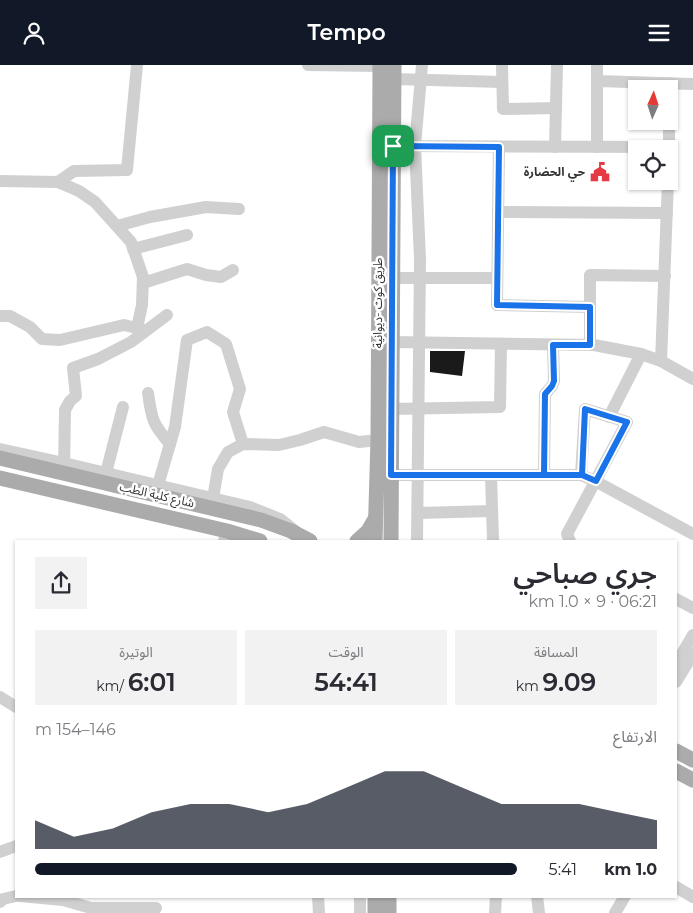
<!DOCTYPE html>
<html lang="ar">
<meta charset="utf-8">
<style>
:root{--surface:#fff;--page:#f2f2f3;--text:#2b2b33;--muted:#7c7c81;--accent:#111827}
body{margin:0;font-family:Montserrat,"Noto Sans Arabic",sans-serif;background:var(--page);color:var(--text);direction:rtl;height:100vh;display:flex;flex-direction:column;font-size:19px;white-space:nowrap}
*{box-sizing:border-box;margin:0}
p{font-size:16px;color:var(--muted)}
.icon{flex:none;width:28px;height:28px;fill:none;stroke:currentColor;stroke-width:2;stroke-linecap:round;stroke-linejoin:round}
.map{position:relative;flex:1;overflow:hidden;direction:ltr}
.details{position:absolute;left:15px;top:475px;width:662px;height:358px;display:flex;flex-direction:column;background:var(--surface);border-radius:0px;box-shadow:0 1px 4px #0004;direction:rtl}
.details>*{flex:none}
.needle{width:32px;rotate:3deg}
.tools{position:absolute;left:628px;top:15px;display:grid;gap:10px}
.tools a{display:grid;place-items:center;width:50px;height:50px;border-radius:0px;background:var(--surface);box-shadow:0 1px 4px #0004;font-size:25px}
.pin{position:absolute;display:grid;place-items:center;width:42px;height:42px;color:#fff;margin:-21px;border-radius:10px;box-shadow:0 2px 8px #0006}
.round{display:grid;place-items:center;flex:none;width:52px;height:52px;border-radius:0px;background:var(--page)}
.overview{display:flex;align-items:center;justify-content:space-between;height:85px;padding:0 20px}
h1{font-size:28px;font-weight:600;line-height:38px}
.metrics{display:grid;grid-template-columns:repeat(3,1fr);gap:8px;height:85px;padding:5px 20px}
.metrics div{display:grid;align-content:center;border-radius:0px;background:var(--page);text-align:center}
.metrics b{font-size:25px;font-weight:600}
.metrics small{font-size:14px;font-weight:400}
.metrics p{font-size:14px}
.chart{height:140px;padding:10px 20px}
.chart p{display:flex;justify-content:space-between}
.chart svg{width:100%;height:90px;margin-top:5px;fill:var(--accent);opacity:.7}
ul{padding:0 20px;list-style:none;font-size:16px}
li{display:grid;grid-template-columns:80px 60px 1fr;align-items:center;height:38px}
li i{height:12px;border-radius:6px;background:var(--accent)}
header{display:flex;justify-content:space-between;align-items:center;height:65px;padding:0 20px;background:var(--accent);color:#fff;font-size:22px;font-weight:600}
.map>svg:first-child{display:block}
</style>
<header><svg class="icon" aria-label="menu" viewBox="0 0 24 24"><path d="M4 6h16M4 12h16M4 18h16"/></svg>Tempo<svg class="icon" aria-label="person" viewBox="0 0 24 24"><circle cx="12" cy="8" r="4"/><path d="M4 21q1-7 8-7t8 7"/></svg></header>
<div class="map">
<svg width="693" height="848" viewBox="0 0 693 848">
<rect width="100%" height="100%" fill="#fff"/>
<path fill="#1a1a1a" d="M 430,286 L 465,286 L 462,311 L 430,307 Z"/>
<g fill="none" stroke-linecap="round" stroke-linejoin="round">
<g stroke="#d0d0d0" stroke-width="12">
<path d="M 308,0 L 380,1"/>
<path d="M 502,0 L 503,44 L 556,43"/>
<path d="M 394,14 L 502,17"/>
<path d="M 597,16 L 693,19"/>
<path d="M 393,81 L 669,82"/>
<path d="M 499,82 L 497,240 L 590,242"/>
<path d="M 555,82 L 557,0"/>
<path d="M 597,82 L 597,0"/>
<path d="M 669,84 L 669,18"/>
<path d="M 0,116 L 58,117 L 79,126 L 95,137 L 131,177 L 143,212 L 142,240 L 137,263"/>
<path d="M 58,117 L 74,106 L 127,105 L 137,0"/>
<path d="M 498,147 L 667,148"/>
<path d="M 117,161 L 150,152 L 206,142 L 239,144"/>
<path d="M 133,184 L 187,170"/>
<path d="M 393,213 L 497,213"/>
<path d="M 143,218 L 187,204 L 206,210 L 221,212 L 233,205"/>
<path d="M 0,251 L 10,251 L 30,262 L 42,274 L 60,275 L 124,260 L 145,265"/>
<path d="M 392,277 L 594,280 L 641,289 L 661,296 L 693,314"/>
<path d="M 590,280 L 590,210 L 665,211"/>
<path d="M 661,296 L 668,116"/>
<path d="M 148,328 C 152,355 152,358 170,379"/>
<path d="M 391,344 L 500,342 L 501,279"/>
<path d="M 609,352 L 641,289"/>
<path d="M 0,384 L 64,398 L 250,442 L 280,454 L 294,465"/>
<path d="M 64,406 L 65,345 L 70,336 L 76,331 L 73,303 L 98,294 L 131,277 L 167,250"/>
<path d="M 106,408 L 123,342"/>
<path d="M 391,410 L 581,410 L 595,416 L 693,469"/>
<path d="M 491,410 L 493,476"/>
<path d="M 544,410 L 545,329 L 552,321 L 554,316 L 553,280"/>
<path d="M 158,420 L 175,362 L 187,275 L 207,267 L 226,279 L 240,324 L 233,347 L 243,379"/>
<path d="M 213,433 L 218,404 L 228,387 L 243,379 L 279,380 L 300,375 L 324,367 L 359,377 L 378,375"/>
<path d="M 418,448 L 492,446"/>
<path d="M 224,476 L 227,466"/>
<path d="M 417,476 L 420,194 L 415,81 L 422,0"/>
<path d="M 570,476 L 567,469 L 627,357 L 585,344 L 581,410"/>
<path d="M 676,534 L 693,543"/>
<path d="M 676,599 L 693,570"/>
<path d="M 676,617 L 693,589"/>
<path d="M 0,632 L 16,642"/>
<path d="M 0,787 L 16,781"/>
<path d="M 676,822 L 693,832"/>
<path d="M 20,831 L 63,835 L 91,843 L 156,843"/>
<path d="M 318,831 L 319,848"/>
<path d="M 537,831 L 539,848"/>
<path d="M 0,837 L 3,834 L 16,831"/>
<path d="M 360,848 L 360,831"/>
<path d="M 495,848 L 496,831"/>
<path d="M 615,848 L 625,831"/>
</g>
<g stroke="#ababab" stroke-width="15">
<path d="M 0,393 L 261,455 L 291,466 L 310,476"/>
<path d="M 0,413 L 227,466 L 260,476"/>
<path d="M 357,476 L 368,466 L 375,454"/>
<path d="M 375,476 L 378,375 L 380,0"/>
<path d="M 391,476 L 394,0"/>
<path d="M 676,686 L 693,695"/>
<path d="M 676,706 L 693,715"/>
<path d="M 375,831 L 375,848"/>
<path d="M 389,848 L 389,831"/>
</g>
</g>
<g fill="none" stroke-linecap="round" stroke-linejoin="round">
<defs>
<path id="route" d="M 393,81 L 391,410 L 582,410 L 596,416 L 627,357 L 585,344 L 582,410 L 544,410 L 545,329 L 552,321 L 554,316 L 553,280 L 590,280 L 590,242 L 497,240 L 499,82 L 393,81"/>
</defs>
<use href="#route" stroke="#fff" stroke-width="10"/>
<use href="#route" stroke="#1a73e8" stroke-width="6"/>
</g>
<defs>
<symbol id="civic-bare" viewBox="-9 -9 18 18"><path d="M-.6-6.5H3V-4.5H.6V-3L4-1V1h2V6H-6V1h2V-1L-.6-3ZM-1.2 2.5V6h2.4V2.5Z" fill="#e63946" stroke="#fff" stroke-width="2.5" paint-order="stroke"/></symbol>
</defs>
<g fill-rule="evenodd">
<use href="#civic-bare" x="586" y="93" width="28" height="28"/>
</g>
<g text-anchor="middle" stroke-width="5" stroke-linejoin="round" paint-order="stroke">
<g font-size="12" font-weight="bold" fill="#333" stroke="#fff" text-anchor="end">
<text x="585" y="111">حي الحضارة</text>
</g>
<g font-size="12" fill="#333" stroke="#fff">
<text transform="translate(378 238) rotate(-90)" y="4">طريق كوت -ديوانية</text>
<text transform="translate(157 430) rotate(13)" y="4">شارع كلية الطب</text>
</g>
</g>
</svg>
<div class="tools">
<a><svg class="needle" viewBox="-14 -14 28 28"><path d="M0-13l5 13h-10z" fill="#e53935"/><path d="M0 13l5-13h-10z" fill="#7c7c81"/></svg></a>
<a><svg class="icon" aria-label="locate" viewBox="0 0 24 24"><circle cx="12" cy="12" r="6"/><path d="M12 2v4M12 18v4M2 12h4M18 12h4"/></svg></a>
</div>
<div class="pin" style="left:393px;top:81px;background:#1e9e55"><svg class="icon" aria-label="arrive" viewBox="0 0 24 24"><path d="M6 21V4h12l-3 4 3 4H6"/></svg></div>
<section class="details">
<div class="overview"><div><h1>جري صباحي</h1><p>06:21 · 9 × 1.0 km</p></div><a class="round"><svg class="icon" aria-label="share" viewBox="0 0 24 24"><path d="M12 15V3M7 8l5-5 5 5M5 13v7h14v-7"/></svg></a></div>
<div class="metrics">
<div><p>المسافة</p><b>9.09<small> km</small></b></div>
<div><p>الوقت</p><b>54:41</b></div>
<div><p>الوتيرة</p><b>6:01<small> /km</small></b></div>
</div>
<div class="chart"><p><span>الارتفاع</span>146–154 m</p>
<svg viewBox="0 0 160 44" preserveAspectRatio="none"><path d="M0 44V30L10 38L20 34L30 26L40 22L50 22L60 26L70 22L80 14L90 6L100 6L110 14L120 22L130 22L140 22L150 26L160 30V44z"/></svg>
</div>
<ul>
<li><b>1.0 km</b>5:41<i style="width:100%"></i></li>
</ul>
</section>
</div>
